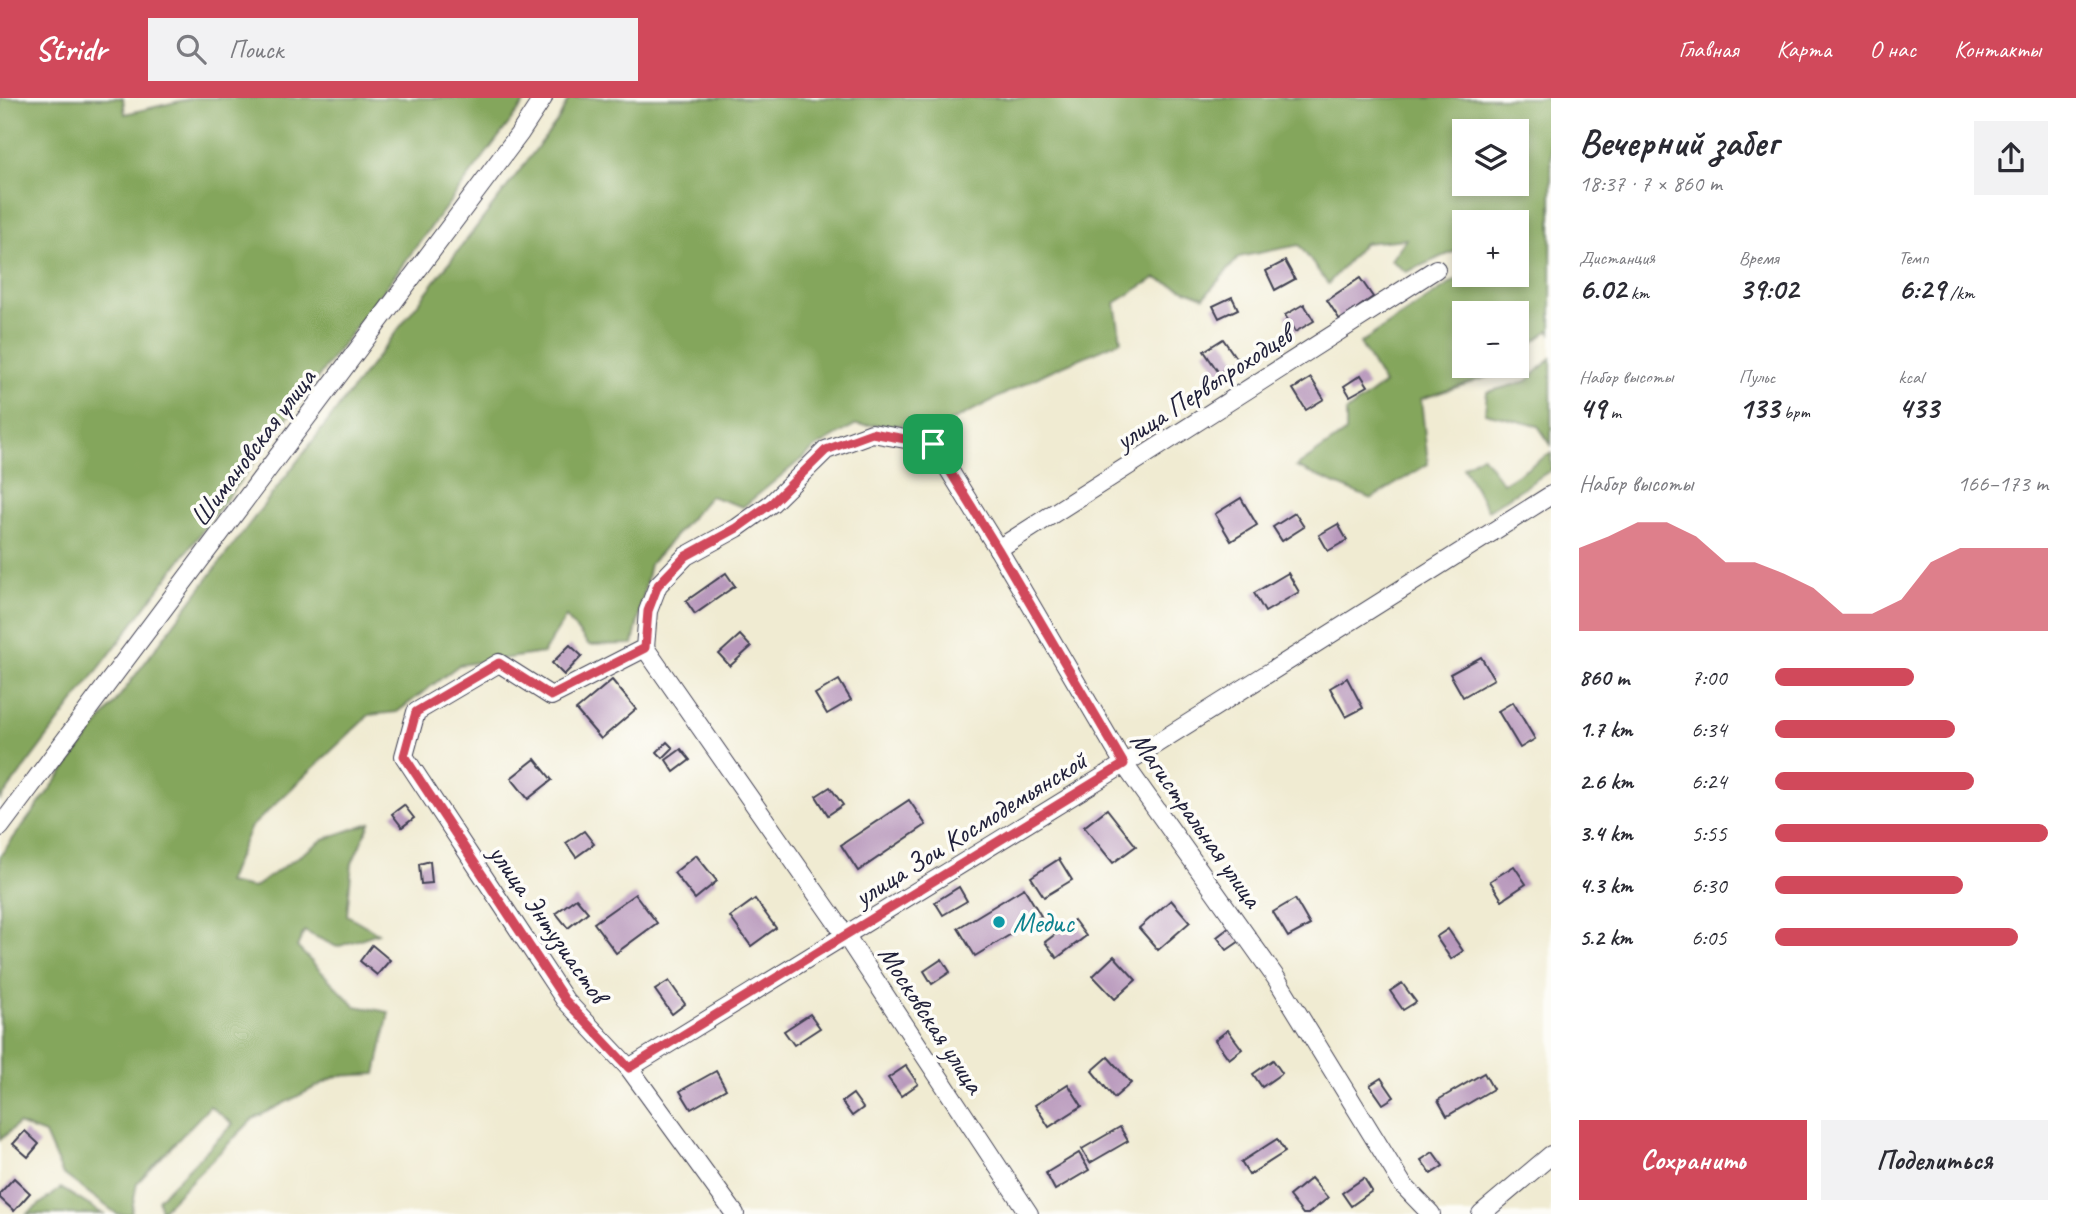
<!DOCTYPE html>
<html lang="ru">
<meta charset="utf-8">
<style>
:root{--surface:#fff;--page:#f2f2f3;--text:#2b2b33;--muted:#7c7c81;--accent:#d1495b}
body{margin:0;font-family:Caveat,sans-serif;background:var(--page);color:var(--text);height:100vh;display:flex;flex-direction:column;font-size:26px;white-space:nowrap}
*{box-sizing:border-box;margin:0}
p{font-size:23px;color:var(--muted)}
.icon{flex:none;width:38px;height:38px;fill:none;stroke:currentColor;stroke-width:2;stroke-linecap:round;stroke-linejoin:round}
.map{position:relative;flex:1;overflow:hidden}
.side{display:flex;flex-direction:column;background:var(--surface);width:525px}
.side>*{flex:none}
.fabs{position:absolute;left:1452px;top:21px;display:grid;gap:14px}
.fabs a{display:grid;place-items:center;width:77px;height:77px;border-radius:0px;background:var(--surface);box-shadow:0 4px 10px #0003;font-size:35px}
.pin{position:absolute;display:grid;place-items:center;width:60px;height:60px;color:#fff;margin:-30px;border-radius:14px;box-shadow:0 4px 10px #0006}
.round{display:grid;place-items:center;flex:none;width:74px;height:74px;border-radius:0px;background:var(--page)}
.head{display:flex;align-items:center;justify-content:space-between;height:119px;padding:0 28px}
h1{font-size:38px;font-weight:700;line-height:52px}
.figures{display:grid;grid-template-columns:repeat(3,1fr);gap:10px;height:119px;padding:7px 28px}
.figures div{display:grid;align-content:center}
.figures b{font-size:30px;font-weight:700}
.figures small{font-size:19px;font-weight:400}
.figures p{font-size:19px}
.chart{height:196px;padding:14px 28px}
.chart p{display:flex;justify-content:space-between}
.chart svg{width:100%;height:126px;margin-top:7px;fill:var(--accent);opacity:.7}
.cta{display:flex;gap:14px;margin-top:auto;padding:14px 28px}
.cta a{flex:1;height:80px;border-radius:0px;background:var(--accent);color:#fff;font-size:28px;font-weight:700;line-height:80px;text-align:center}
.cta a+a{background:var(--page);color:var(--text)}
ul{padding:0 28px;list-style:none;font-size:23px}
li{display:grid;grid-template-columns:112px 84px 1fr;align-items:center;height:52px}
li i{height:18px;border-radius:9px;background:var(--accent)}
header{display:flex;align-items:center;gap:42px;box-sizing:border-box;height:98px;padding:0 35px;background:var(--accent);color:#fff}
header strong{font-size:33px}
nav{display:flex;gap:38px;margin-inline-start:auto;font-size:24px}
.search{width:490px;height:63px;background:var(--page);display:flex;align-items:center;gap:18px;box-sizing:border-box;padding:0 24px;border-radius:0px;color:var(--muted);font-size:26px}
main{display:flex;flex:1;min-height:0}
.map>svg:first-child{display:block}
</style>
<header>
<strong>Stridr</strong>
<div class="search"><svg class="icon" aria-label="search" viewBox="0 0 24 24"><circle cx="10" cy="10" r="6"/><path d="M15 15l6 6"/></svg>Поиск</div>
<nav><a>Главная</a><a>Карта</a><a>О нас</a><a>Контакты</a></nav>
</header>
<main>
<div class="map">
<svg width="1551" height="1116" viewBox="0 0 1551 1116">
<rect width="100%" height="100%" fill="#fdfcf7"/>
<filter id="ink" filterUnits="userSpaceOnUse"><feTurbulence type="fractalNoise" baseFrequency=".0143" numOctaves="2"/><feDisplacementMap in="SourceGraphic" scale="14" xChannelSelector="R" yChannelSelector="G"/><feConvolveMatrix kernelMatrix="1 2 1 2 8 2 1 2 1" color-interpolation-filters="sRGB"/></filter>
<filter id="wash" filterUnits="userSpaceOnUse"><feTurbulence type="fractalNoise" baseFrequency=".00686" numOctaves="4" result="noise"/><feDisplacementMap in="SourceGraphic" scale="28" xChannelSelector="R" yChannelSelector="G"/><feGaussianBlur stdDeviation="1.57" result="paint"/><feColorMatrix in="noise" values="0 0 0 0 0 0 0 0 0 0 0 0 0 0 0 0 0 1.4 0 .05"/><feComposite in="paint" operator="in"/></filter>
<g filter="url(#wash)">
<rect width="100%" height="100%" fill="#f0ebd2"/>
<g fill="#84a65b" stroke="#53644b" stroke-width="2" fill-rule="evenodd">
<path d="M 0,0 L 123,0 L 125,16 L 193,0 L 528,0 L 0,702 Z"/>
<path d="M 569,0 L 1551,0 L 1551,235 L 1549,232 L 1517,258 L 1517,215 L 1465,215 L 1465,268 L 1506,268 L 1496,276 L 1421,301 L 1428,366 L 1371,401 L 1296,369 L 1346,334 L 1346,314 L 1384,286 L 1360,245 L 1465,176 L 1517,177 L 1517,141 L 1522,138 L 1517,136 L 1517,124 L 1465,124 L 1465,149 L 1406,174 L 1391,162 L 1406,141 L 1364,145 L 1328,186 L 1299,147 L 1239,159 L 1204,199 L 1155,180 L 1115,205 L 1121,243 L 1048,274 L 944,327 L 855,327 L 815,350 L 743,409 L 710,398 L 650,466 L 633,546 L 589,547 L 566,519 L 543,555 L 459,567 L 397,614 L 369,617 L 250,730 L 227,785 L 253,790 L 324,741 L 370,725 L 352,765 L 347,817 L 378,835 L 337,849 L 304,833 L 297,849 L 355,908 L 389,914 L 376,976 L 337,978 L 253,1021 L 161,1113 L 158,1101 L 233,1026 L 210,1008 L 137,1085 L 131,1116 L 117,1116 L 62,1075 L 45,1036 L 18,1026 L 0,1042 L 0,758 L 218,467 L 559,21 ZM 1465,33 L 1517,33 L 1517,86 L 1465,86 Z"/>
<path d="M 1551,260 L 1551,347 L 1538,328 L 1485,315 L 1487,294 L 1527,283 Z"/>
<path d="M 1551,355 L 1551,372 L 1488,412 L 1463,369 L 1482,357 L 1503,385 Z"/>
<path d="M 61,1090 L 103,1116 L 27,1116 Z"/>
</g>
<g id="blocks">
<g fill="#b898bc">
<path d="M 1285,163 L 1295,181 L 1275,192 L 1266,173 Z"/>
<path d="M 1360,180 L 1373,199 L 1340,222 L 1327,202 Z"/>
<path d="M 1232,199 L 1238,211 L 1219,220 L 1213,208 Z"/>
<path d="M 1304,206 L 1314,223 L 1295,234 L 1285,217 Z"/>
<path d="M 1223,241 L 1238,263 L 1219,275 L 1204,253 Z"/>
<path d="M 1361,277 L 1368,288 L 1350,298 L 1344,288 Z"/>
<path d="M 1311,280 L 1324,301 L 1306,312 L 1293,291 Z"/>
<path d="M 1241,400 L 1257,427 L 1231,443 L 1215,416 Z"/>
<path d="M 1295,415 L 1304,429 L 1282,443 L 1273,429 Z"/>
<path d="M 1338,426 L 1347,442 L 1328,453 L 1319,437 Z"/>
<path d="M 726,475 L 735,488 L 695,516 L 686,503 Z"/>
<path d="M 1288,475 L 1299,494 L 1265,514 L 1254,495 Z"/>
<path d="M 740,537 L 751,549 L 730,568 L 719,556 Z"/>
<path d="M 570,547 L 582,558 L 564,577 L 552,565 Z"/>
<path d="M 1481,559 L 1494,581 L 1463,599 L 1450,576 Z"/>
<path d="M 1347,580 L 1363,610 L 1346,619 L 1330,590 Z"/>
<path d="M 612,582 L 636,611 L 601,641 L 576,612 Z"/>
<path d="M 839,582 L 851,602 L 827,616 L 815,596 Z"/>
<path d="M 1513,604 L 1535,641 L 1520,650 L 1498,613 Z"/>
<path d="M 667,644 L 673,650 L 663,660 L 657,654 Z"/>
<path d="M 681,651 L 690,662 L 674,674 L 666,662 Z"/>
<path d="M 535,661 L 552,682 L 528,701 L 511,680 Z"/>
<path d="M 830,689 L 843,707 L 828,717 L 816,698 Z"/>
<path d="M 909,702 L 926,727 L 858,773 L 841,747 Z"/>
<path d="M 404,707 L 414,720 L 402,729 L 392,716 Z"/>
<path d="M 1107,711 L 1136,748 L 1113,765 L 1084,729 Z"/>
<path d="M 584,733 L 594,746 L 576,759 L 566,745 Z"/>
<path d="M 696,757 L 717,783 L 695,801 L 674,775 Z"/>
<path d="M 1059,761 L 1072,782 L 1044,799 L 1031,779 Z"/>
<path d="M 430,763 L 432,785 L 421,786 L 419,766 Z"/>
<path d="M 1514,768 L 1526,786 L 1502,802 L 1490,783 Z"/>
<path d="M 959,789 L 967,803 L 943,817 L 935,804 Z"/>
<path d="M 1024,790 L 1041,818 L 975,858 L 958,830 Z"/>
<path d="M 635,796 L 657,825 L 616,855 L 594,825 Z"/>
<path d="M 576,800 L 588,814 L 568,830 L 556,815 Z"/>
<path d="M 755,801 L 776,830 L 751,848 L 730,819 Z"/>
<path d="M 1295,801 L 1310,827 L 1288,839 L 1273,814 Z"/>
<path d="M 1171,802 L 1190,824 L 1158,852 L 1139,830 Z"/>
<path d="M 1074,822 L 1086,838 L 1057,860 L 1045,844 Z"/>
<path d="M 1230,829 L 1240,843 L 1227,852 L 1217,839 Z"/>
<path d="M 1448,831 L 1463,853 L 1451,861 L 1436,839 Z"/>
<path d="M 372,847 L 390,862 L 377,877 L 360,863 Z"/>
<path d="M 1114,858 L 1136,882 L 1115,901 L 1093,878 Z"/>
<path d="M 942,861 L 950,874 L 932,886 L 924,873 Z"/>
<path d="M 669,883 L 685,906 L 672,916 L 655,892 Z"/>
<path d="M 1402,885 L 1416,904 L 1403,912 L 1390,893 Z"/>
<path d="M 810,916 L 820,930 L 794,947 L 784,933 Z"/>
<path d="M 1228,932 L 1242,951 L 1229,961 L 1215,942 Z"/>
<path d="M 1108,959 L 1131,985 L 1114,1000 L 1092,973 Z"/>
<path d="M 1273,962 L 1282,975 L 1262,989 L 1253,976 Z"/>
<path d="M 906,968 L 918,986 L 901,998 L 888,980 Z"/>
<path d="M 716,973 L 726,991 L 691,1011 L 680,993 Z"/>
<path d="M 1484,975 L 1493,991 L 1447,1018 L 1438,1002 Z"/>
<path d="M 1381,980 L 1394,999 L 1383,1006 L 1370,987 Z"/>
<path d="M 1068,986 L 1082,1008 L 1049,1029 L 1035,1007 Z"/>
<path d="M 853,996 L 863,1010 L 852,1018 L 842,1004 Z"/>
<path d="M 1120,1029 L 1128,1043 L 1090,1065 L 1082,1051 Z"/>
<path d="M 25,1033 L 39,1046 L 28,1059 L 13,1046 Z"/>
<path d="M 1277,1041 L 1285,1054 L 1249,1077 L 1241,1064 Z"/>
<path d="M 1433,1054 L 1443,1068 L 1431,1076 L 1421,1062 Z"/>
<path d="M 1079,1055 L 1089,1072 L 1055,1092 L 1046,1075 Z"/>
<path d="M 14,1080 L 30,1095 L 14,1113 L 0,1100 L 0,1095 Z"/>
<path d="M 1311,1080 L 1328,1100 L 1308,1116 L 1303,1116 L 1289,1098 Z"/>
<path d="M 1364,1080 L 1372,1093 L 1351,1108 L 1342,1095 Z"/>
</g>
</g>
</g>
<g filter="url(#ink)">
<use href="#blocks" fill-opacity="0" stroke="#414052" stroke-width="2"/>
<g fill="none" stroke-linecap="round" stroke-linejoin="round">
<defs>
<g id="minor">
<path d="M 998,451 L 1436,171"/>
<path d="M 645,550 L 846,838 L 1029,1116"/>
<path d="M 0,729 L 520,35 L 543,0"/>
<path d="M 629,970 L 1124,666 L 1551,397"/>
<path d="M 735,1116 L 629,970 L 565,902 L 404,658 L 416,614 L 499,565 L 551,598 L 645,550 L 648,513 L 658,487 L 686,458 L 737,430 L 772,405 L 826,352 L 872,335 L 933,346 L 998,451 L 1124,666 L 1276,880 L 1403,1087 L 1431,1116"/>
<path d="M 1481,1116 L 1551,1057"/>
</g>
</defs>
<use href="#minor" stroke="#414052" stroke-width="20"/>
<use href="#minor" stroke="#fff" stroke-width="18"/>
</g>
</g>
<g fill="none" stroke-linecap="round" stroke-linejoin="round" filter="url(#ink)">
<defs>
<path id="route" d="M 872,335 L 933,346 L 998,451 L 1124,666 L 629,970 L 565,902 L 404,658 L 416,614 L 499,565 L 551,598 L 645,550 L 648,513 L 658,487 L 686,458 L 737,430 L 772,405 L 826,352 Z"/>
</defs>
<use href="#route" stroke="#fff" stroke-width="14"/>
<use href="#route" stroke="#d1495b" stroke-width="9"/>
</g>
<circle fill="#0f9aa8" stroke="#fdfcf7" stroke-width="2.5" cx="999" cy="824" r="7"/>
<g text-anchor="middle" stroke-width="7" stroke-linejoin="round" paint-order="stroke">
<g font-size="28" fill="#22223b" stroke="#fdfcf7">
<text transform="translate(1203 289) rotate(-33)" y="10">улица Первопроходцев</text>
<text transform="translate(252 349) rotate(-53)" y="10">Шимановская улица</text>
<text transform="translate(1197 721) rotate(55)" y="10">Магистральная улица</text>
<text transform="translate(970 730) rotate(-32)" y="10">улица Зои Космодемьянской</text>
<text transform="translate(549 825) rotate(55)" y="10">улица Энтузиастов</text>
<text transform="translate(932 921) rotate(57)" y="10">Московская улица</text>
</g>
<g font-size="28" fill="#0d838f" stroke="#fdfcf7" text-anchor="start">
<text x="1013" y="834">Медис</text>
</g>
</g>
</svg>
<div class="fabs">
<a><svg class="icon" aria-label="layers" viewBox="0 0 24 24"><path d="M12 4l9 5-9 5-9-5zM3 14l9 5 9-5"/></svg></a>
<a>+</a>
<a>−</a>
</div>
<div class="pin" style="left:933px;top:346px;background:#1e9e55"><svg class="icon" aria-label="arrive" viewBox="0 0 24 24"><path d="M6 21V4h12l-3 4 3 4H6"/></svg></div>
</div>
<section class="side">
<div class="head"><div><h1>Вечерний забег</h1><p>18:37 · 7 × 860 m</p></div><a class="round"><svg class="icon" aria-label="share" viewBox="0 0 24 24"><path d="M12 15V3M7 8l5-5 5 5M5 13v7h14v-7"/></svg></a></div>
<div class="figures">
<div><p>Дистанция</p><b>6.02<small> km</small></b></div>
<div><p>Время</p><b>39:02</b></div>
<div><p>Темп</p><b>6:29<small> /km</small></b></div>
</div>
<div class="figures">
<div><p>Набор высоты</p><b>49<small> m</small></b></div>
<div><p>Пульс</p><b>133<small> bpm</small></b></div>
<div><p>kcal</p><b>433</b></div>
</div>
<div class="chart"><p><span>Набор высоты</span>166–173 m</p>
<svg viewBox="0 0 160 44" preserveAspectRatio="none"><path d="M0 44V15L10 11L20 6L30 6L40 11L50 20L60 20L70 24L80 29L90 38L100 38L110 33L120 20L130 15L140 15L150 15L160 15V44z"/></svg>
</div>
<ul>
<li><b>860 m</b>7:00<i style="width:51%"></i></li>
<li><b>1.7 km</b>6:34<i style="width:66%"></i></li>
<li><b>2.6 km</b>6:24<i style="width:73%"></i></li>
<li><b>3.4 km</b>5:55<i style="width:100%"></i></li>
<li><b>4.3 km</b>6:30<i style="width:69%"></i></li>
<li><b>5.2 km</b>6:05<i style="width:89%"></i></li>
</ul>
<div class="cta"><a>Сохранить</a><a>Поделиться</a></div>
</section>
</main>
